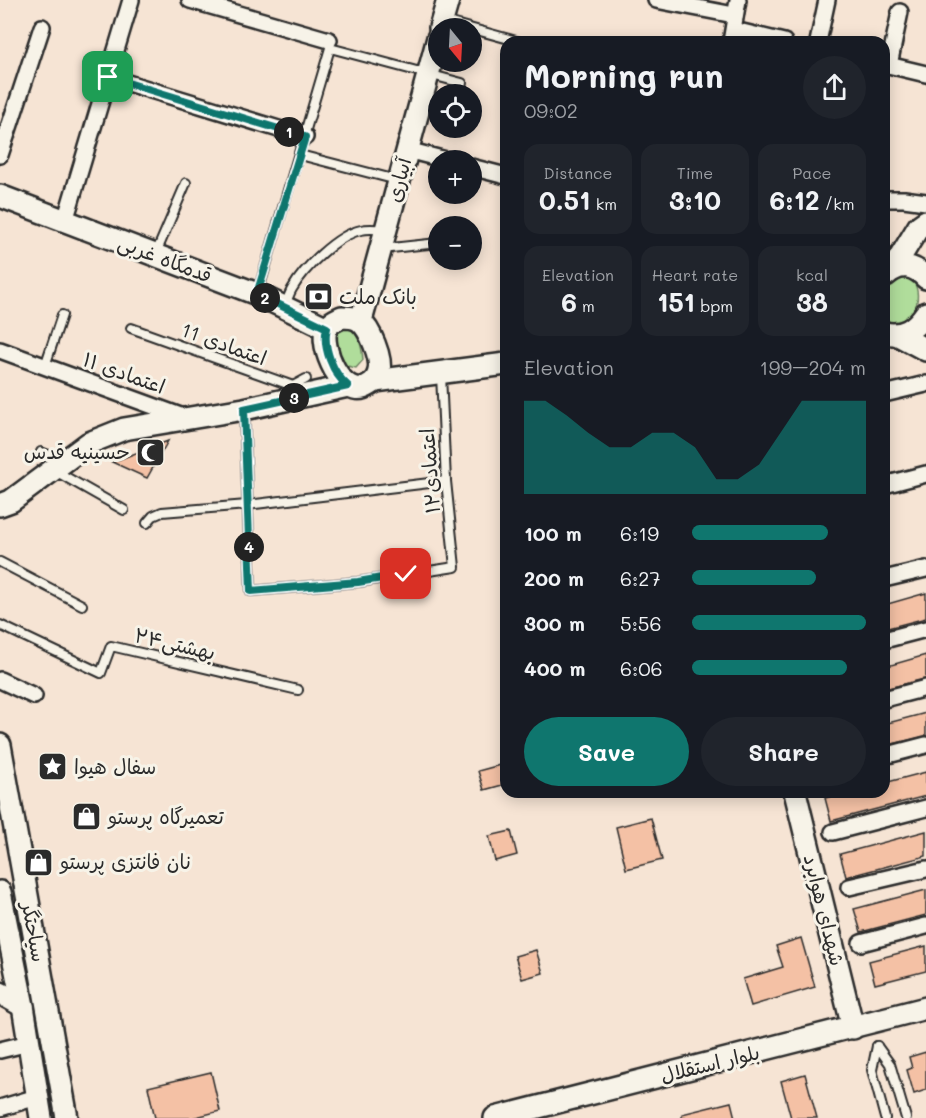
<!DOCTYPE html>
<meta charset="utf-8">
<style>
:root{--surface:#171b24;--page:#20242c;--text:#f1f3f6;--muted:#9ea1a6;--accent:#0f766e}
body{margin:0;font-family:Mali,"Playpen Sans Arabic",sans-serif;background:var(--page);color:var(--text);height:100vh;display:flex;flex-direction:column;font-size:22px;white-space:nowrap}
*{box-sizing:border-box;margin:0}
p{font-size:20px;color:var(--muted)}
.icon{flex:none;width:33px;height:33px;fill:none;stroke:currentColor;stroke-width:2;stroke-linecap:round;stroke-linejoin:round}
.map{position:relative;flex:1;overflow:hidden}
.details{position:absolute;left:500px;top:36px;width:390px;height:762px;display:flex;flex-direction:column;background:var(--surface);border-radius:18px;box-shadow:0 3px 15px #0003}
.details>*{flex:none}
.needle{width:39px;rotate:162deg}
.fabs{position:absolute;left:428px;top:18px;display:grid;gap:12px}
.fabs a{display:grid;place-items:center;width:54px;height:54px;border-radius:50%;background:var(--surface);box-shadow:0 3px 15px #0003;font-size:30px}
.pin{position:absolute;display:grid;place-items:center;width:51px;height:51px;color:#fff;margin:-26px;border-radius:12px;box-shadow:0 3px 9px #0006}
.km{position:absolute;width:30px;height:30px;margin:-15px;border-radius:50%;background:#222;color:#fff;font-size:16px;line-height:30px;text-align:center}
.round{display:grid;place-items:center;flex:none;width:63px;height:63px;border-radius:32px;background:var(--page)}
.headline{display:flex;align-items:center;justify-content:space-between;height:102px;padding:0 24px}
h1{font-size:33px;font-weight:700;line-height:45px}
.figures{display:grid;grid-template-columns:repeat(3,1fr);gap:9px;height:102px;padding:6px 24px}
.figures div{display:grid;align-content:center;border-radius:15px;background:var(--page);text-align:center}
.figures b{font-size:26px;font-weight:700}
.figures small{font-size:16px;font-weight:400}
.figures p{font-size:16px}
.chart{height:168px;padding:12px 24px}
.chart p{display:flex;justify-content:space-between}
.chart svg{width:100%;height:108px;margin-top:6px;fill:var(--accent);opacity:.7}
.primary-button{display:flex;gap:12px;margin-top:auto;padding:12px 24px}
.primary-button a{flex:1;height:69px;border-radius:36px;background:var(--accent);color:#fff;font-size:24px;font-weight:700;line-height:69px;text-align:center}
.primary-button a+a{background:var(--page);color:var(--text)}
ul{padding:0 24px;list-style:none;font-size:20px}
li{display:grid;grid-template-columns:96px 72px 1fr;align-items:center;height:45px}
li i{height:15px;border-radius:8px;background:var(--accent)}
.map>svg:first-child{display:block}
</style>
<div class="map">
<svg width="926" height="1118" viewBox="0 0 926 1118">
<rect width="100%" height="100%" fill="#f6e4d4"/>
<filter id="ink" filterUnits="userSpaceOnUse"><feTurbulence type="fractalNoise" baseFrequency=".0167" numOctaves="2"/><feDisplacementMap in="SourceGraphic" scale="12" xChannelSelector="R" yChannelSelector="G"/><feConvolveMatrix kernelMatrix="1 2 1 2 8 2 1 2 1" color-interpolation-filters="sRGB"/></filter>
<g filter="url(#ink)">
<g fill="#b0dd9b" stroke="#6e8463" stroke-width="1.5">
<path d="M 910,276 C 926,295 915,324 890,322 L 884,316 C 884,293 883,280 910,276 Z"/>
<path d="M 346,326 C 359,333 362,346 363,360 L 356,368 L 343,365 L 336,352 L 333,336 L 338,328 Z"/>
</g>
<g fill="#f4c1a5" stroke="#2b2b2b" stroke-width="1.5">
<path d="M 168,441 L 147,478 L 112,462 Z"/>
<path d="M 926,593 L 926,618 L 884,629 L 884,605 Z"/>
<path d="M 926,655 L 926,679 L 884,689 L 884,667 Z"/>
<path d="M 926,713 L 926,736 L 884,746 L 884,724 Z"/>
<path d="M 500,765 L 506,784 L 484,790 L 478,771 Z"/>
<path d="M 926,772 L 926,796 L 831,821 L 825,798 L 849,792 L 884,792 L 884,783 Z"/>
<path d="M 651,818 L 662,860 L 626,869 L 616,827 Z"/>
<path d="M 511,831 L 517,855 L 495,861 L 489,836 Z"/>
<path d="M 926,831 L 926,856 L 846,877 L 840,854 Z"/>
<path d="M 926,890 L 926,915 L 861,932 L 854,909 Z"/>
<path d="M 801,938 L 815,987 L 751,1006 L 743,979 L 783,967 L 776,946 Z"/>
<path d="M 926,946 L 926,971 L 875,984 L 869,961 Z"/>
<path d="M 536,950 L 543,973 L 522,979 L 515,956 Z"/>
<path d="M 926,1052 L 926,1090 L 914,1094 L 907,1070 L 912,1068 L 909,1057 Z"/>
<path d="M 211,1072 L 220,1111 L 192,1118 L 155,1118 L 148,1087 Z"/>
<path d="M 805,1074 L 817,1118 L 791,1118 L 781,1081 Z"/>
<path d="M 731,1102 L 735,1118 L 682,1118 L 682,1114 Z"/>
</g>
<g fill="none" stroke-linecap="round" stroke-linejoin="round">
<defs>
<g id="lane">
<path d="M 444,21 L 520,42"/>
<path d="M 330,48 L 462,83 L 460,92 L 470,94"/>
<path d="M 300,155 L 397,180"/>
<path d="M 382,249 L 438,243"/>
<path d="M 156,253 L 186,183"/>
<path d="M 258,292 L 330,48 L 329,40"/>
<path d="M 285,306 C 287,301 289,294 292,289 C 304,268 337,235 361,230 C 369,228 376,229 384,230"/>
<path d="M 131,328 L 293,386 L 299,393"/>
<path d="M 45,366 L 62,315"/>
<path d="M 293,386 L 306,379"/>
<path d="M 244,410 L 251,591 L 358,582 L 455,567 L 446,481 L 441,375"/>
<path d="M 41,452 L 62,460"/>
<path d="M 57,472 L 124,510"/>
<path d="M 147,523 L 153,516 L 162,512 L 247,505 L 446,481"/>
<path d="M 0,562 L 82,605"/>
<path d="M 0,625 L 101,673 L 111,646 L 298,690"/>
<path d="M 877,1046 L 890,1064 L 906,1118"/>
<path d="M 877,1046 L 872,1070 L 885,1118"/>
</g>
<g id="street">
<path d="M 190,0 L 329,40"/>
<path d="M 656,0 L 734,15"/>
<path d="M 734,30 L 784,42"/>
<path d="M 731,42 L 738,0"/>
<path d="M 818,42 L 827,0"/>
<path d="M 884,64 L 926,74"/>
<path d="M 889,65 L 900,12"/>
<path d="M 108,77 L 305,137"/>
<path d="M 407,150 L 446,160"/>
<path d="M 0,155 L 42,27"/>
<path d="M 471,167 L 506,176"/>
<path d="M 884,199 L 904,199 L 926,202"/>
<path d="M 65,221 L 131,0"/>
<path d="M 0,350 L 186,418"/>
<path d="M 884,394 L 926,384"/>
<path d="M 884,485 L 926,474"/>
<path d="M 884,579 L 926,569"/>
<path d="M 884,640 L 926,629"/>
<path d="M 0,680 L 34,696"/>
<path d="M 884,699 L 926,688"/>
<path d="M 884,756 L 926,745"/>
<path d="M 833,832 L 926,808"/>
<path d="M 849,887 L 926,869"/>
<path d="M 861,943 L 926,926"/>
<path d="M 0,1050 L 29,1043"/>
<path d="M 0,1108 L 37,1097"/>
</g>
<g id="secondary">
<path d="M 440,28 L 448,0"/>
<path d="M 0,196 L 257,294 L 327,328"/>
<path d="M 893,269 L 919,226 L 926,221"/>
<path d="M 886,275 C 899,263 914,264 926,278"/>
<path d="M 342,317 C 348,317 355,317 360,321 C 370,329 382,358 379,371 C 378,377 375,382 369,385 C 342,403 318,344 327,328 C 330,322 336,320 342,317 Z"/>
<path d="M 361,321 L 438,38"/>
<path d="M 884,333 C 903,337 915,329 926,313"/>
<path d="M 898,335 L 926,350"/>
<path d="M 375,381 L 506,364"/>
<path d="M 0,505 L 11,501 L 89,443 L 124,429 L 244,409 L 348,386"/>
<path d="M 0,745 L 67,1118"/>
<path d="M 795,792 L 853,1028"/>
<path d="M 0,892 L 23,1006 L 41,1118"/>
<path d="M 0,993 L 23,1006"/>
<path d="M 495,1118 L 926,1008"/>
</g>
</defs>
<use href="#lane" stroke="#2b2b2b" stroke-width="12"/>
<use href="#street" stroke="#2b2b2b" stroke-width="20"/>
<use href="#secondary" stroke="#2b2b2b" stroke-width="26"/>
<use href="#lane" stroke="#f7f3e8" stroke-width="8"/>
<use href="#street" stroke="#f7f3e8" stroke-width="15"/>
<use href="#secondary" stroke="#f7f3e8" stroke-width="21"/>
</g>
</g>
<g fill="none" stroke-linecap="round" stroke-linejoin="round" filter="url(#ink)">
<defs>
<path id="route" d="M 108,77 L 305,137 L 257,294 L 327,328 C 322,347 333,374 348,386 L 244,409 L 251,591 L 358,582 L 406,574"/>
</defs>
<use href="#route" stroke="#fff" stroke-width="12"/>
<use href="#route" stroke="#0f766e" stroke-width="8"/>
</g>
<defs>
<symbol id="bank-square" viewBox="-11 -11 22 22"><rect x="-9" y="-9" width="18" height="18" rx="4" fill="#2b2b2b" stroke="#f7f3e8"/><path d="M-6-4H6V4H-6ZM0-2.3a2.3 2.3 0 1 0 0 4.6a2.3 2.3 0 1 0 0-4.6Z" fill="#fff"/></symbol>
<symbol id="mosque-square" viewBox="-11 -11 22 22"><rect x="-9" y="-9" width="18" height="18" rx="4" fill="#2b2b2b" stroke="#f7f3e8"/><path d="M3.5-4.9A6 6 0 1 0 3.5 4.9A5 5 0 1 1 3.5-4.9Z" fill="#fff"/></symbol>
<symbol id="sight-square" viewBox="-11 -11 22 22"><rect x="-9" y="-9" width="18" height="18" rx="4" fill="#2b2b2b" stroke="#f7f3e8"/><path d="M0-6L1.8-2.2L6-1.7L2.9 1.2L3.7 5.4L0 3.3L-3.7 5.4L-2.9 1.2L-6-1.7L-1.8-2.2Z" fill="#fff"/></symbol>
<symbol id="shop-square" viewBox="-11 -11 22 22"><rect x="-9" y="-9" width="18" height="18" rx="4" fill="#2b2b2b" stroke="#f7f3e8"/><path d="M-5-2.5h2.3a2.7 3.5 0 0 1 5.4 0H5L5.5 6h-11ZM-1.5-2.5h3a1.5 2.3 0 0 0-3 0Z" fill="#fff"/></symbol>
</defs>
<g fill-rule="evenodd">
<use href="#bank-square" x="302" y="280" width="33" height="33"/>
<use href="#mosque-square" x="134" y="436" width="33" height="33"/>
<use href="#sight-square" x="36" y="750" width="33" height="33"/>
<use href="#shop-square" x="70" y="800" width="33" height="33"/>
<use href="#shop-square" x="22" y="846" width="33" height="33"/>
</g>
<g text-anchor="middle" stroke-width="6" stroke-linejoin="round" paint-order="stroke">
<g font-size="20" fill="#2b2b2b" stroke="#f7f3e8">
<text transform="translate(399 180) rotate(-75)" y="7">آبیاری</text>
<text transform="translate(165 259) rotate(21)" y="7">قدمگاه غربی</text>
<text transform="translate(224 344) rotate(20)" y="7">11 اعتمادی</text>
<text transform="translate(124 373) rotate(20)" y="7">۱۱ اعتمادی</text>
<text transform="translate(430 471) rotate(-94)" y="7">اعتمادی۱۲</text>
<text transform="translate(175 644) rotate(13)" y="7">۲۴بهشتی</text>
<text transform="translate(824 910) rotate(76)" y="7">شهدای هوابرد</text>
<text transform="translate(34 932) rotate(80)" y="7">سیاحتگر</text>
<text transform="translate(710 1064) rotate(-14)" y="7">بلوار استقلال</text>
</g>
<g font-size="20" fill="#2b2b2b" stroke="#f7f3e8" text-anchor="start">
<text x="339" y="304">بانک ملت</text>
<text x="130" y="459" text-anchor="end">حسینیه قدس</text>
<text x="74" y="774">سفال هیوا</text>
<text x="108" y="824">تعمیرگاه پرستو</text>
<text x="60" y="869">نان فانتزی پرستو</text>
</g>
</g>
</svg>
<div class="fabs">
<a><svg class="needle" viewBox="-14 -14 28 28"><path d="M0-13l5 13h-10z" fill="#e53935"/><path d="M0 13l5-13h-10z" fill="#9ea1a6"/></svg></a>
<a><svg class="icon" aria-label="locate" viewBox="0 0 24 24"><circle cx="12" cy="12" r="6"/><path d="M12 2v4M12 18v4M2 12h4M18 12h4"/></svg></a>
<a>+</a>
<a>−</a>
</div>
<div class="pin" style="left:108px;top:77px;background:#1e9e55"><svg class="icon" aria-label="arrive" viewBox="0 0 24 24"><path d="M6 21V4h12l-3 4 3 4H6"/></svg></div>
<div class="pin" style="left:406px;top:574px;background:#d93025"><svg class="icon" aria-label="check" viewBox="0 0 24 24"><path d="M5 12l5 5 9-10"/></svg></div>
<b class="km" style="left:289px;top:132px">1</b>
<b class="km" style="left:265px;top:298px">2</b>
<b class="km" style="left:294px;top:398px">3</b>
<b class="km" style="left:249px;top:547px">4</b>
<section class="details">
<div class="headline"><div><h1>Morning run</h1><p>09:02</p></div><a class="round"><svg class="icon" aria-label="share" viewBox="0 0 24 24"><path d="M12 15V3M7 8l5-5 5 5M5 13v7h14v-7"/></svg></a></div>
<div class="figures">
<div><p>Distance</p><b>0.51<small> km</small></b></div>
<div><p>Time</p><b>3:10</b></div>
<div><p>Pace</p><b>6:12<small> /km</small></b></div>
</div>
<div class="figures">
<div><p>Elevation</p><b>6<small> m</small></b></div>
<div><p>Heart rate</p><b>151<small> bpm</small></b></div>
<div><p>kcal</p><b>38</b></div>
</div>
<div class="chart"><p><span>Elevation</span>199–204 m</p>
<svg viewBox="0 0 160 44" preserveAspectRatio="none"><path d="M0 44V6L10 6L20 12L30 19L40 25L50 25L60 19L70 19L80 25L90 38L100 38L110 32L120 19L130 6L140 6L150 6L160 6V44z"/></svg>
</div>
<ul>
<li><b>100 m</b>6:19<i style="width:78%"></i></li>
<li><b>200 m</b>6:27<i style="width:71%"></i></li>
<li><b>300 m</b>5:56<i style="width:100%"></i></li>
<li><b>400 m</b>6:06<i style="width:89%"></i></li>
</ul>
<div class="primary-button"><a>Save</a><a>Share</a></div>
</section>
</div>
